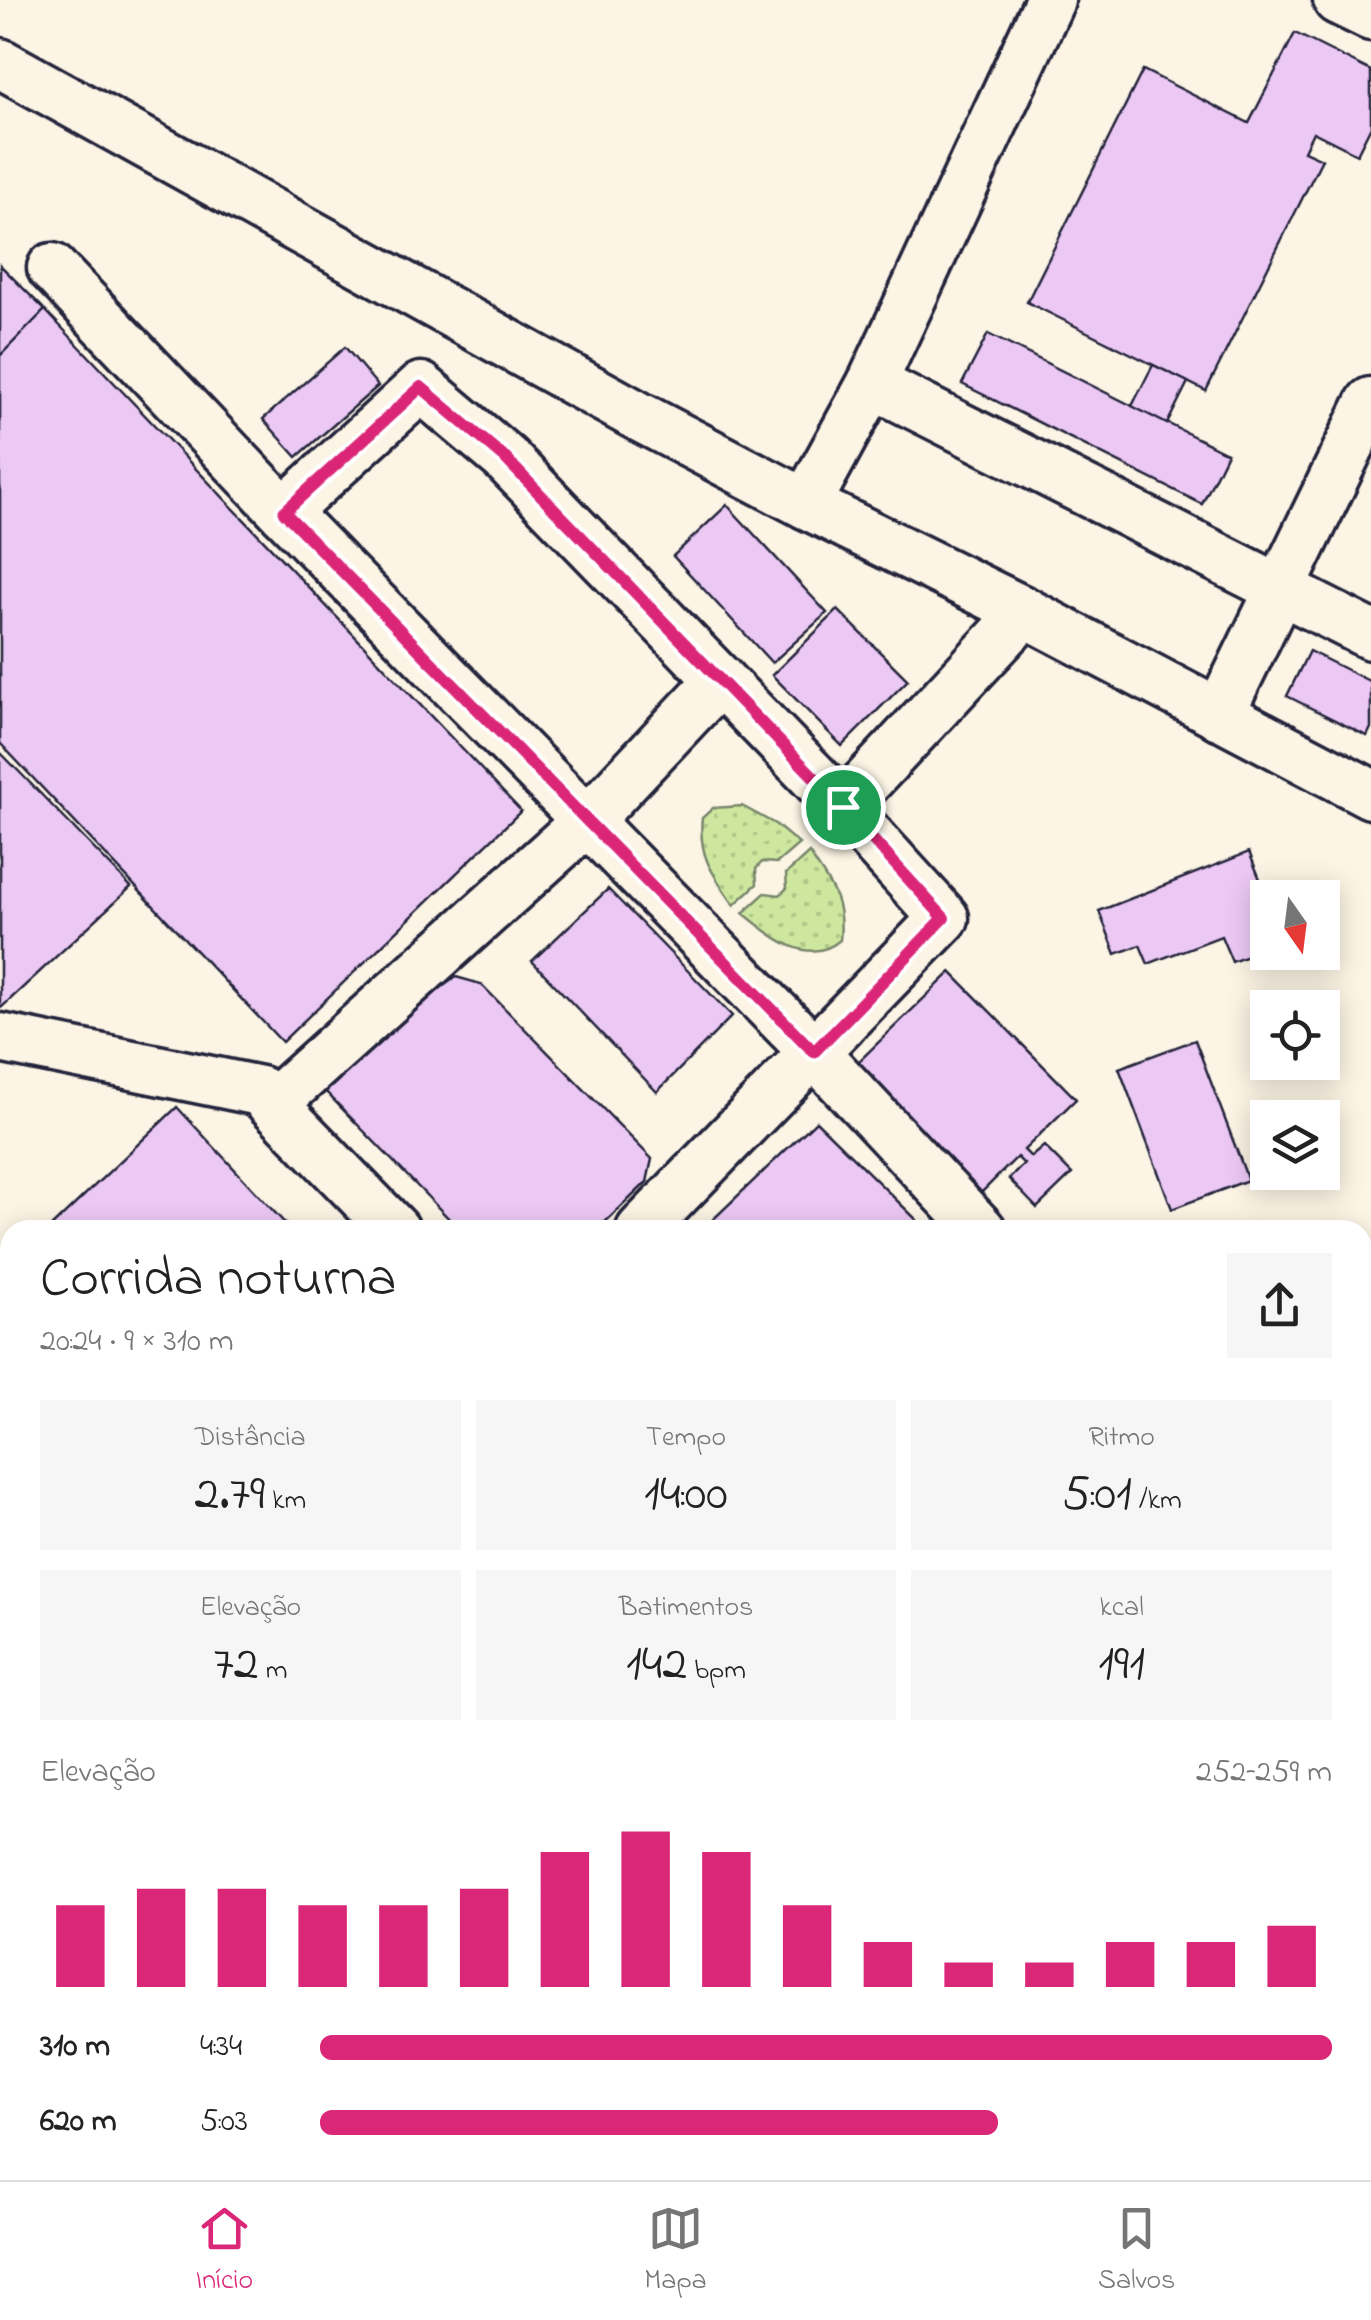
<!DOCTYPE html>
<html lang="pt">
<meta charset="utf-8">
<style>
:root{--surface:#fff;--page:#f6f6f6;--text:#222;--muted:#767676;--line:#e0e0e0;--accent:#db2777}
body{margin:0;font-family:"Indie Flower",sans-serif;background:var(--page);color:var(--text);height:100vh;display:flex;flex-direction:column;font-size:38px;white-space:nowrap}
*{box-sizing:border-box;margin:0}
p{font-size:32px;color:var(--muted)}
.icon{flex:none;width:55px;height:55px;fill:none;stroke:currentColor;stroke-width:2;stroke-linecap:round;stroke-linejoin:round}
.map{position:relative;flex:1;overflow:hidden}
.panel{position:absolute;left:0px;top:1220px;width:1372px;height:960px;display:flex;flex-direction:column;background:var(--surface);border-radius:30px 30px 0 0;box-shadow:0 5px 25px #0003}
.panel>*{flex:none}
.needle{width:65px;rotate:166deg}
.buttons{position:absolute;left:1250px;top:880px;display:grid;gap:20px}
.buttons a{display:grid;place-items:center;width:90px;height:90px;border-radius:0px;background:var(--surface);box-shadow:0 5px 25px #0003;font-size:50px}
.pin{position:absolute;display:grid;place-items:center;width:85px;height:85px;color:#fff;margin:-42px;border:5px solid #fff;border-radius:50%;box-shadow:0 2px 10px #0007}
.round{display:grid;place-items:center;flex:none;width:105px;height:105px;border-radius:0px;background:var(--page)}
.head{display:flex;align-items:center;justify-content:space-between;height:170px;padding:0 40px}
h1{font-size:55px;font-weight:600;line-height:75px}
.metrics{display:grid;grid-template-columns:repeat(3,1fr);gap:15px;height:170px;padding:10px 40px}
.metrics div{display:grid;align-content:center;border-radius:0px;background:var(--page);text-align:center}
.metrics b{font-size:50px;font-weight:600}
.metrics small{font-size:28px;font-weight:400}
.metrics p{font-size:28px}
.chart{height:280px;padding:20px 40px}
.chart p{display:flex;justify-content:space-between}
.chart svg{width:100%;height:180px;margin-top:10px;stroke:var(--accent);stroke-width:6}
ul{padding:0 40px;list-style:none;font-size:32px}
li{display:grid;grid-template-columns:160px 120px 1fr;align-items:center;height:75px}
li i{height:25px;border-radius:12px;background:var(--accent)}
.menu{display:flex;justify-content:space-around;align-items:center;height:140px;border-top:2px solid var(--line);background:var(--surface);font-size:28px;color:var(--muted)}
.menu a{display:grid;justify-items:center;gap:5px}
.menu .on{color:var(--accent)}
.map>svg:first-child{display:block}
</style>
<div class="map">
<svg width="1371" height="2180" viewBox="0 0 1371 2180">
<defs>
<pattern id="grass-dots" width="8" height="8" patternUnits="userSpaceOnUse" patternTransform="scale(2.5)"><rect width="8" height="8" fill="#cde89e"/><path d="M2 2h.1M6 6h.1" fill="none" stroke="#b0c789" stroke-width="1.8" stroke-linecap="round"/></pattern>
</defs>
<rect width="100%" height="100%" fill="#fcf5e5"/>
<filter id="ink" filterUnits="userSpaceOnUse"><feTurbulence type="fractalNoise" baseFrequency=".01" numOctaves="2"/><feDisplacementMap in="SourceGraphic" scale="20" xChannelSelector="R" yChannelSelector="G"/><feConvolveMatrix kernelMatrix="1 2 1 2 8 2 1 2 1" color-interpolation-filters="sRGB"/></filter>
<g filter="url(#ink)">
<g fill="url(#grass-dots)" stroke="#78856c" stroke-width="2.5">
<path d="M 742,806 L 775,824 L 799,844 L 777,863 L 762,862 L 756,869 L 757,884 L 734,905 C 713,874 698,857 702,818 L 713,808 Z"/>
<path d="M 809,853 C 830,885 844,899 840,940 C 807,968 771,935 743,913 L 765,893 L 780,895 L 787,888 L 786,874 Z"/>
</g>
<g fill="#ecc9f5" stroke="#22223b" stroke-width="2.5">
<path d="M 1295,33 L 1371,71 L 1371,126 L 1357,154 L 1313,132 L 1304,151 L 1322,159 L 1206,391 L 1027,302 L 1143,70 L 1249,123 Z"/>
<path d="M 0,265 L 45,310 L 0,356 Z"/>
<path d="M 45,310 L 521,811 L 282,1042 L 0,743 L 0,356 Z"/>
<path d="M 988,334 L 1227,453 L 1202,504 L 962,384 Z"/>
<path d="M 345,347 L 378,386 L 297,457 L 263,419 Z"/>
<path d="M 1153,365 L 1188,382 L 1167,424 L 1132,406 Z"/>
<path d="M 727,505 L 827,613 L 772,663 L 673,556 Z"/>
<path d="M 838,610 L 908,680 L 842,746 L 772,675 Z"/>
<path d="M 1309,651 L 1371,682 L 1371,728 L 1367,736 L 1287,696 Z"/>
<path d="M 0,752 L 131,887 L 2,1007 L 0,1005 Z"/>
<path d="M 1249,852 L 1268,899 L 1268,948 L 1232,962 L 1221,936 L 1148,964 L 1140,945 L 1116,954 L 1099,911 Z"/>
<path d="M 608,889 L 732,1016 L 657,1092 L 532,961 Z"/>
<path d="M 951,972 L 1076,1099 L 1024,1150 L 1031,1157 L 1044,1146 L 1072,1174 L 1037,1208 L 1009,1179 L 1024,1164 L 1017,1157 L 979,1195 L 853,1067 Z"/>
<path d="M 456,977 L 481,984 L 652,1159 L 647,1182 L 597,1230 L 460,1230 L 325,1091 L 431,995 Z"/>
<path d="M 1195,1040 L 1248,1180 L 1172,1209 L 1119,1068 Z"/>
<path d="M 177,1107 L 291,1230 L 48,1230 Z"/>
<path d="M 816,1121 L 927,1230 L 702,1230 Z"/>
<path d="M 10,1266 L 10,1333 L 0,1323 L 0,1275 Z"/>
<path d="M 0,1335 L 10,1345 L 10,1511 L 0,1521 Z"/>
<path d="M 1371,1354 L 1371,1665 L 1362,1656 L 1362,1362 Z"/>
<path d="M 0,1735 L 10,1738 L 10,1780 L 0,1811 Z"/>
<path d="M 1362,1839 L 1371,1847 L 1371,1872 L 1362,1880 Z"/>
<path d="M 10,2081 L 10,2170 L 325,2170 L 335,2180 L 17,2180 L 0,2162 L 0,2091 Z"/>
<path d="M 544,2170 L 855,2170 L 865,2180 L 554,2180 Z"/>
</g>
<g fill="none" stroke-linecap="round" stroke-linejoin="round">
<defs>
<g id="minor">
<path d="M 1338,0 L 1371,16"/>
<path d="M 0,63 L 638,416 L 806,504 L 1025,612 L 1371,794"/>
<path d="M 52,268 L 284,512 L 421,387 L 505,458 L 843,807 L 1025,612"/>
<path d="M 872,383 L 1371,635"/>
<path d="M 806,504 L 872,383 L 1050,0"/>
<path d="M 284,512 L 814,1052 L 981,1230"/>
<path d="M 1219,715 L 1371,402"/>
<path d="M 0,1038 L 260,1091 L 395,1230"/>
<path d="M 273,1104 L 587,821 L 720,680"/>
<path d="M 641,1230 L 944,918 L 843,807"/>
<path d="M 1362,1335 L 1371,1327"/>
<path d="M 1362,1762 L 1371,1770"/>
<path d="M 1362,1996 L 1371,1980"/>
<path d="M 0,2039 L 10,2029"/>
<path d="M 1034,2170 L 1044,2180"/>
<path d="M 474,2180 L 485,2170"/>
<path d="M 1263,2180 L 1269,2170"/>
</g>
</defs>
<use href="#minor" stroke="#22223b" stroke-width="55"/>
<use href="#minor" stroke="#fcf5e5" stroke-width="48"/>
</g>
</g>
<g fill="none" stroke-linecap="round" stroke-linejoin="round" filter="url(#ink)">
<defs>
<path id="route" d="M 421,387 L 505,458 L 843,807 L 944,918 L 814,1052 L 284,512 Z"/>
</defs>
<use href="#route" stroke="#fff" stroke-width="20"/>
<use href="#route" stroke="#db2777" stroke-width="12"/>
</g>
</svg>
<div class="buttons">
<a><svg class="needle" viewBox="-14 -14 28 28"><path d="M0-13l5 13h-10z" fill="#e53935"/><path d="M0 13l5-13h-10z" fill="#767676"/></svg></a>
<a><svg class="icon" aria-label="locate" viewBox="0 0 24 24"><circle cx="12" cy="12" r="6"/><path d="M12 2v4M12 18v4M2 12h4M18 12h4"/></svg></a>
<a><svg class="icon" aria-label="layers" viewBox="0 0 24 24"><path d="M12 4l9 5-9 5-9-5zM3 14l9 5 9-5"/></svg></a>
</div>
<div class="pin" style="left:843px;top:807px;background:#1e9e55"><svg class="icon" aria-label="arrive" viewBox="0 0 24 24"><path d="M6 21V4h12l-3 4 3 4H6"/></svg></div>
<section class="panel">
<div class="head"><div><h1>Corrida noturna</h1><p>20:24 · 9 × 310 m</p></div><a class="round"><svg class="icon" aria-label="share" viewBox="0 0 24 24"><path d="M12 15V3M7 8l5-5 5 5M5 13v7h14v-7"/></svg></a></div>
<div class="metrics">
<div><p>Distância</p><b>2.79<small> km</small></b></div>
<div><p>Tempo</p><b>14:00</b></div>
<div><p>Ritmo</p><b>5:01<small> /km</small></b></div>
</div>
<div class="metrics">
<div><p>Elevação</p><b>72<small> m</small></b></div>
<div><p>Batimentos</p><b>142<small> bpm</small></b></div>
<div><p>kcal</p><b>191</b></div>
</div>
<div class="chart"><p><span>Elevação</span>252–259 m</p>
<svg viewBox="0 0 160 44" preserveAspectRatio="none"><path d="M5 44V24M15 44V20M25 44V20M35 44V24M45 44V24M55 44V20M65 44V11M75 44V6M85 44V11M95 44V24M105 44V33M115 44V38M125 44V38M135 44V33M145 44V33M155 44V29"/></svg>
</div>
<ul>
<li><b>310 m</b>4:34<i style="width:100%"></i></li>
<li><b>620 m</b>5:03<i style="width:67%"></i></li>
</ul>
</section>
</div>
<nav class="menu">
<a class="on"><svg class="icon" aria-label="home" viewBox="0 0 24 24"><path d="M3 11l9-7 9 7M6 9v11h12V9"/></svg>Início</a>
<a><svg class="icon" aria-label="map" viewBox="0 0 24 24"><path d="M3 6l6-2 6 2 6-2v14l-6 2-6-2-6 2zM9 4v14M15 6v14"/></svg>Mapa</a>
<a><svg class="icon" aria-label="saved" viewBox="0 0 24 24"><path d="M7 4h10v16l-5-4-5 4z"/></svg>Salvos</a>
</nav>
